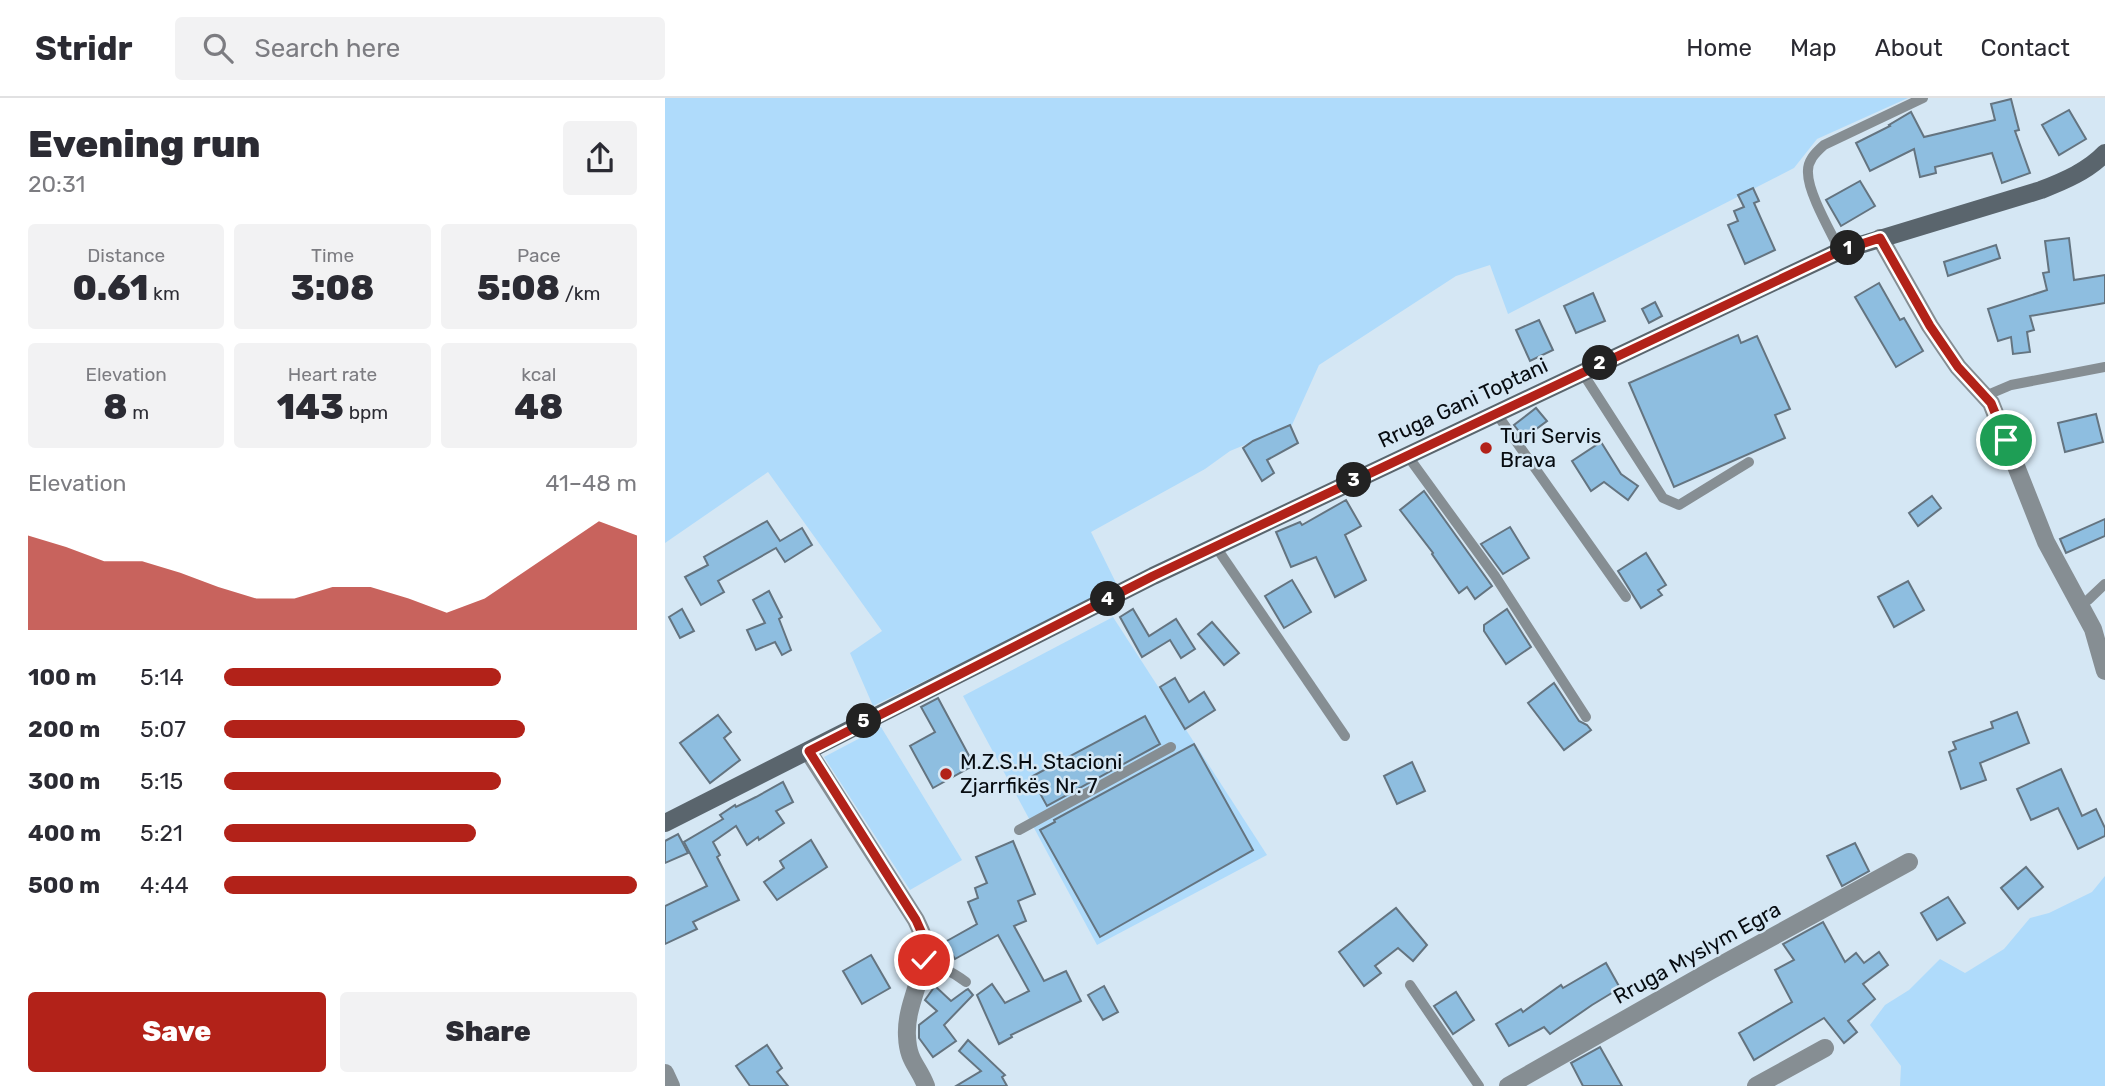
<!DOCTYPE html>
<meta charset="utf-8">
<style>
:root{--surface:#fff;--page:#f2f2f3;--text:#2b2b33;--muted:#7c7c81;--line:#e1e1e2;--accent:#b22219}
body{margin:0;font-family:Rubik,sans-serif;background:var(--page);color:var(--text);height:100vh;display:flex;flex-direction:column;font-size:26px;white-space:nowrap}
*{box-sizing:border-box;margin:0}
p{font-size:23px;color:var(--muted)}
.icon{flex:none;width:38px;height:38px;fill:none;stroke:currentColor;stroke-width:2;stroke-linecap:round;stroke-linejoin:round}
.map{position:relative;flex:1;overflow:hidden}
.panel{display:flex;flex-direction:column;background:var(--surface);width:665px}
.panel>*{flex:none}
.pin{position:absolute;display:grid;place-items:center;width:60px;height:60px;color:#fff;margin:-30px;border:4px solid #fff;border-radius:50%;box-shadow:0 2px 7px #0007}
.km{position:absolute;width:35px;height:35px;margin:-18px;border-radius:50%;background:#222;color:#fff;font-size:19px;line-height:35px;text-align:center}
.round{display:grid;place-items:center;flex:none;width:74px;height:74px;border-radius:7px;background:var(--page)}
.headline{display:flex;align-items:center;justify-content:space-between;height:119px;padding:0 28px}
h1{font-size:38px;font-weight:800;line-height:52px}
.stats{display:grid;grid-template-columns:repeat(3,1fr);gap:10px;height:119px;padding:7px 28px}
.stats div{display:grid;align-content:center;border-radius:7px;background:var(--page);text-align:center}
.stats b{font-size:35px;font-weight:800}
.stats small{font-size:19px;font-weight:400}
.stats p{font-size:19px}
.chart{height:196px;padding:14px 28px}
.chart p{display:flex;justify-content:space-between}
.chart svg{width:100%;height:126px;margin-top:7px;fill:var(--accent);opacity:.7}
.cta{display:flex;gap:14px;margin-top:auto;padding:14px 28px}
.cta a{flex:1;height:80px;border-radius:7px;background:var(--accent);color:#fff;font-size:28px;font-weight:800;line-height:80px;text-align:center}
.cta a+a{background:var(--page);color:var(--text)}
ul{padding:0 28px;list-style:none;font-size:23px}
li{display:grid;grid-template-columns:112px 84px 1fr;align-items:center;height:52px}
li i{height:18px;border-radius:9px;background:var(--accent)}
header{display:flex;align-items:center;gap:42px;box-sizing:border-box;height:98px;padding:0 35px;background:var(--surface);border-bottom:2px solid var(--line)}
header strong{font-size:33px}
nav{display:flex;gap:38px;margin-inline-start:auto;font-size:24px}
.search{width:490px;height:63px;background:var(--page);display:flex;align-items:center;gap:18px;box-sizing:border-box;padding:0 24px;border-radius:7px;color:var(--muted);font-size:26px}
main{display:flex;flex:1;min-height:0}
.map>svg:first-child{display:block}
</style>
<header>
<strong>Stridr</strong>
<div class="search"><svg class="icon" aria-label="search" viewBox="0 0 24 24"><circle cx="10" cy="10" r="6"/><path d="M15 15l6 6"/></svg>Search here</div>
<nav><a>Home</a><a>Map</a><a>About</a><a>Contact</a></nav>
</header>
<main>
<section class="panel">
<div class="headline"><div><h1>Evening run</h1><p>20:31</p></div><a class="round"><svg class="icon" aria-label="share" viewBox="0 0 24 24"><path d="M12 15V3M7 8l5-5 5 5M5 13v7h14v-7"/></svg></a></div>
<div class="stats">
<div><p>Distance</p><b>0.61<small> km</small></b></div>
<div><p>Time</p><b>3:08</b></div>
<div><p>Pace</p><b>5:08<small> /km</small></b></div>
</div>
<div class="stats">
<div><p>Elevation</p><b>8<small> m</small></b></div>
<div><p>Heart rate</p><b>143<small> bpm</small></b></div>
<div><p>kcal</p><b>48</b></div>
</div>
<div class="chart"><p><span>Elevation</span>41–48 m</p>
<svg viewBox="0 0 160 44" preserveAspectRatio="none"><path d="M0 44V11L10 15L20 20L30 20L40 24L50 29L60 33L70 33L80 29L90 29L100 33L110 38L120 33L130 24L140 15L150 6L160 11V44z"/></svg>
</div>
<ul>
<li><b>100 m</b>5:14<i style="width:67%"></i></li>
<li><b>200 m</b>5:07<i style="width:73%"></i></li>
<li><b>300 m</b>5:15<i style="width:67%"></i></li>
<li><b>400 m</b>5:21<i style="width:61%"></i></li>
<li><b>500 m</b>4:44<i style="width:100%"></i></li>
</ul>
<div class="cta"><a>Save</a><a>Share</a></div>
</section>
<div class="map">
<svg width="1440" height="988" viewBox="0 0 1440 988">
<rect width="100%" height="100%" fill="#d5e7f4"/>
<g fill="#afdbfb">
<path d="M 0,0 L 1243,0 L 1152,41 L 1129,70 L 843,216 L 825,167 L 791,178 L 654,267 L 627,327 L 565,353 L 540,371 L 426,434 L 453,489 L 208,608 L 185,555 L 217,533 L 103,374 L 0,445 Z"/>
<path d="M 448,519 L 602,757 L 432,847 L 298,598 Z"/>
<path d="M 216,629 L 297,762 L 245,792 L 159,659 Z"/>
<path d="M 1440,778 L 1440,988 L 1235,988 L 1236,968 L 1205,927 L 1220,907 L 1244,892 L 1275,861 L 1300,875 L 1339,851 L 1365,820 L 1384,815 L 1427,794 Z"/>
</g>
<g fill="#8ebee0" stroke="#647480" stroke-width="2">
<path d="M 1346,1 L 1354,32 L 1350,33 L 1365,75 L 1337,85 L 1327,55 L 1270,69 L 1271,75 L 1255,79 L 1249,51 L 1205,73 L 1191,45 L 1225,28 L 1224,27 L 1246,14 L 1259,39 L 1330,22 L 1326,6 Z"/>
<path d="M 1404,12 L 1421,41 L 1394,57 L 1377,27 Z"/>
<path d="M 1195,83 L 1210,108 L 1176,128 L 1161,102 Z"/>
<path d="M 1088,90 L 1094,103 L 1089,105 L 1110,152 L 1080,166 L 1063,127 L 1073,123 L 1069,113 L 1079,109 L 1073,97 Z"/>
<path d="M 1404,140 L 1409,182 L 1440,177 L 1440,205 L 1365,218 L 1369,232 L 1362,234 L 1365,254 L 1348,256 L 1346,239 L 1333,243 L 1323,211 L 1382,192 L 1378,175 L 1384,174 L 1380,143 Z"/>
<path d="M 1331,147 L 1335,160 L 1283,178 L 1279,164 Z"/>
<path d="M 1214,185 L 1235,222 L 1239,220 L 1258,253 L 1231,269 L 1190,199 Z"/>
<path d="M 928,195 L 940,223 L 911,235 L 899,208 Z"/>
<path d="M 990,204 L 997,218 L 984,225 L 977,211 Z"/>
<path d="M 874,222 L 888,252 L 865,263 L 851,232 Z"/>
<path d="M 1073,237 L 1076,245 L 1092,238 L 1125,311 L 1110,317 L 1120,340 L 1009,389 L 964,285 Z"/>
<path d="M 871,310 L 882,323 L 859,340 L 849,327 Z"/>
<path d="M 1431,316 L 1438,344 L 1400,354 L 1393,325 Z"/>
<path d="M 625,327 L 633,345 L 602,362 L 609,375 L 597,383 L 578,350 L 588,343 Z"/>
<path d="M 936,344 L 956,376 L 973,388 L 963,402 L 939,384 L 926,393 L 907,363 Z"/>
<path d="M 759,393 L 827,488 L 810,501 L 802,489 L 794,495 L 767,456 L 768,455 L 735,412 Z"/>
<path d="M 1267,398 L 1276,410 L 1253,428 L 1244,415 Z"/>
<path d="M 681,402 L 696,428 L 680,437 L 701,482 L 670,499 L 651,459 L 626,469 L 611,434 L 635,424 L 637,427 Z"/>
<path d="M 1440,421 L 1440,438 L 1401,455 L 1395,441 Z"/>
<path d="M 102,423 L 115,443 L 137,430 L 147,447 L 120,464 L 111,450 L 53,483 L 59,494 L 36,507 L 20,479 L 43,467 L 39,459 Z"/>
<path d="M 845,429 L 864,460 L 838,476 L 816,446 Z"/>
<path d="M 981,455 L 1001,487 L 993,492 L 997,497 L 976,510 L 953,473 Z"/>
<path d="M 627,482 L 646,514 L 619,530 L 600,498 Z"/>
<path d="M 1243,483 L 1259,512 L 1229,529 L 1213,499 Z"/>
<path d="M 104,493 L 117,519 L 114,521 L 126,552 L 117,557 L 110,544 L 91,552 L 82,532 L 100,525 L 88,502 Z"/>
<path d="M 17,511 L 29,533 L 15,540 L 4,519 Z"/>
<path d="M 468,511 L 484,538 L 511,521 L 530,551 L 516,560 L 505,542 L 477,559 L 455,519 Z"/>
<path d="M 842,511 L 866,549 L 841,566 L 819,533 L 819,527 Z"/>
<path d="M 547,524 L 574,555 L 559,567 L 533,536 Z"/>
<path d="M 510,580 L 524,604 L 539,594 L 550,612 L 520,631 L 495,589 Z"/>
<path d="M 889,585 L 914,623 L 922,627 L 926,632 L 899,652 L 863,605 Z"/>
<path d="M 273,600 L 309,667 L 268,690 L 245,648 L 270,634 L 256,609 Z"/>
<path d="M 1352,614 L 1364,645 L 1315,665 L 1321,682 L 1296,691 L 1284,654 L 1291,651 L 1288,644 L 1328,630 L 1326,624 Z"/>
<path d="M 53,617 L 66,634 L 59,640 L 75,662 L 45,685 L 15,645 Z"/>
<path d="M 480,618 L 495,646 L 382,708 L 366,679 Z"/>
<path d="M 529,646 L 588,752 L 435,839 L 375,732 L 390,724 L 389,722 Z"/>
<path d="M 747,664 L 760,693 L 732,706 L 719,678 Z"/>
<path d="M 1396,671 L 1417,718 L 1431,711 L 1440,730 L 1440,738 L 1413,751 L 1393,710 L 1366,722 L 1352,691 Z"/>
<path d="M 118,684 L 128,704 L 111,713 L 119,725 L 94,742 L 93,739 L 82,747 L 71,728 L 48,744 L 55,757 L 52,759 L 74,802 L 28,824 L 32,831 L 0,846 L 0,808 L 42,788 L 19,744 L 58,721 L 55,717 L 70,707 L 71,709 L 91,699 Z"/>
<path d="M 13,736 L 23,755 L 0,765 L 0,743 Z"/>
<path d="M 146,742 L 162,769 L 112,802 L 99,784 L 119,770 L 115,763 Z"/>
<path d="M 348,743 L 370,796 L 353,803 L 361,823 L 349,828 L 379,883 L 401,873 L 416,903 L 346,937 L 347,939 L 334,946 L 312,897 L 327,886 L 340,905 L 364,893 L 333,837 L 290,861 L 280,844 L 312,826 L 303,804 L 313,800 L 310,790 L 322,785 L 311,759 Z"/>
<path d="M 1190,745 L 1204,773 L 1177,788 L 1162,758 Z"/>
<path d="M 1361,769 L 1378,789 L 1353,811 L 1336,790 Z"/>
<path d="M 1283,799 L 1300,825 L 1272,842 L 1256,815 Z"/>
<path d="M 731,810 L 762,847 L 748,863 L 733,850 L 710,868 L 716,875 L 699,888 L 674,854 Z"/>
<path d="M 1158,824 L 1180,864 L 1191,855 L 1199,865 L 1214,854 L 1223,867 L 1198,886 L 1210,901 L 1183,923 L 1192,934 L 1179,945 L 1159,920 L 1089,962 L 1074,935 L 1127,904 L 1110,872 L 1129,862 L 1118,846 Z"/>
<path d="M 206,857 L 225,890 L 197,906 L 178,873 Z"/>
<path d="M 941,865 L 955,890 L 927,907 L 885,936 L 879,929 L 844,948 L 831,926 L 856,911 L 858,914 L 896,887 L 898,890 Z"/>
<path d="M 270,888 L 286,903 L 301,892 L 303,891 L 308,897 L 279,927 L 291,943 L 268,959 L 254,940 L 254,927 L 272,913 L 260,902 Z"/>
<path d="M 439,888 L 453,914 L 438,922 L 423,897 Z"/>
<path d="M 791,894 L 809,922 L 788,936 L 769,908 Z"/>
<path d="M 303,942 L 340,977 L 337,979 L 342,988 L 291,988 L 316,973 L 294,953 Z"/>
<path d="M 102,947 L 117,970 L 112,974 L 123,988 L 85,988 L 71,968 Z"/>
<path d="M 935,949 L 957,988 L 918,988 L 906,965 Z"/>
</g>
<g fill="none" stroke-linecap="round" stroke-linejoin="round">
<g stroke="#868e93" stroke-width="10">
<path d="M 1175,153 C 1166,134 1143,95 1143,75 C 1142,63 1150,55 1159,47 L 1258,0"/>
<path d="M 917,274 L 998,400 L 1014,407 L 1084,364"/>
<path d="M 1320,298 L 1346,287 L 1440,269"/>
<path d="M 831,315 L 961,499"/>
<path d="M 742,357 L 830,478 L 921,619"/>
<path d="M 551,449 L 680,638"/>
<path d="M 1415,505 L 1423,502 L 1440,486"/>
<path d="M 354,732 L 506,649"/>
<path d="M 258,866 C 275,867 288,874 301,884"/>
<path d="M 745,887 L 814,988"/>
</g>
<g stroke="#868e93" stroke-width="18">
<path d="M 1215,140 L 1265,228 L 1293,269 L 1326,305 L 1381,444 L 1428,531 L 1440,573"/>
<path d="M 0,975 L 6,988"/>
<path d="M 843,988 L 1045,873 L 1244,764"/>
<path d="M 1091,988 L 1160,950"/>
</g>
<path stroke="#868e93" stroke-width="18" d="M 143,653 L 251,822 C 254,829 258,836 259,842 C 263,875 240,905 242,938 C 243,964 253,967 261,988"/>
<path stroke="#5a656d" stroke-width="18" d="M 0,725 L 488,478 L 1175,153 L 1376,92 C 1399,83 1423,73 1440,55"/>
</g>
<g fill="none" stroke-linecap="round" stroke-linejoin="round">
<defs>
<path id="route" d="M 259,862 L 259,840 L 251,822 L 144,653 L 488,478 L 1175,153 L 1215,140 L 1265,228 L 1293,269 L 1326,305 L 1341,342"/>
</defs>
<use href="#route" stroke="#fff" stroke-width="14"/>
<use href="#route" stroke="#b22219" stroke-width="9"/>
</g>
<g fill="#b22219" stroke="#d5e7f4" stroke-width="2.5">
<circle cx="821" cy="350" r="7"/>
<circle cx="281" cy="676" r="7"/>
</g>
<g text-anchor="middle" stroke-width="5" stroke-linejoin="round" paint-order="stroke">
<g font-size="21" fill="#070c11" stroke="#d5e7f4">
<text transform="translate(798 305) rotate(-25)" y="7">Rruga Gani Toptani</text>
<text transform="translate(1032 855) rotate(-29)" y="7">Rruga Myslym Egra</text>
</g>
<g font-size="21" fill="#070c11" stroke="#d5e7f4" text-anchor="start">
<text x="835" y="345">Turi Servis<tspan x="835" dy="24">Brava</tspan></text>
<text x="295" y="671">M.Z.S.H. Stacioni<tspan x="295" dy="24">Zjarrfikës Nr. 7</tspan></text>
</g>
</g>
</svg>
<div class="pin" style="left:1341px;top:342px;background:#1e9e55"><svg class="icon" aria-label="arrive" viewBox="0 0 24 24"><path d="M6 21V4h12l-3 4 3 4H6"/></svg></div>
<div class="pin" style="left:259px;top:862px;background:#d93025"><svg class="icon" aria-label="check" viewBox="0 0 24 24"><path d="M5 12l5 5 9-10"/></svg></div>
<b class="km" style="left:1183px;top:150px">1</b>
<b class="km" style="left:935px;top:265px">2</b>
<b class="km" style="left:689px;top:382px">3</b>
<b class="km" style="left:443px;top:501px">4</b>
<b class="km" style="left:199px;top:623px">5</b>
</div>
</main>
